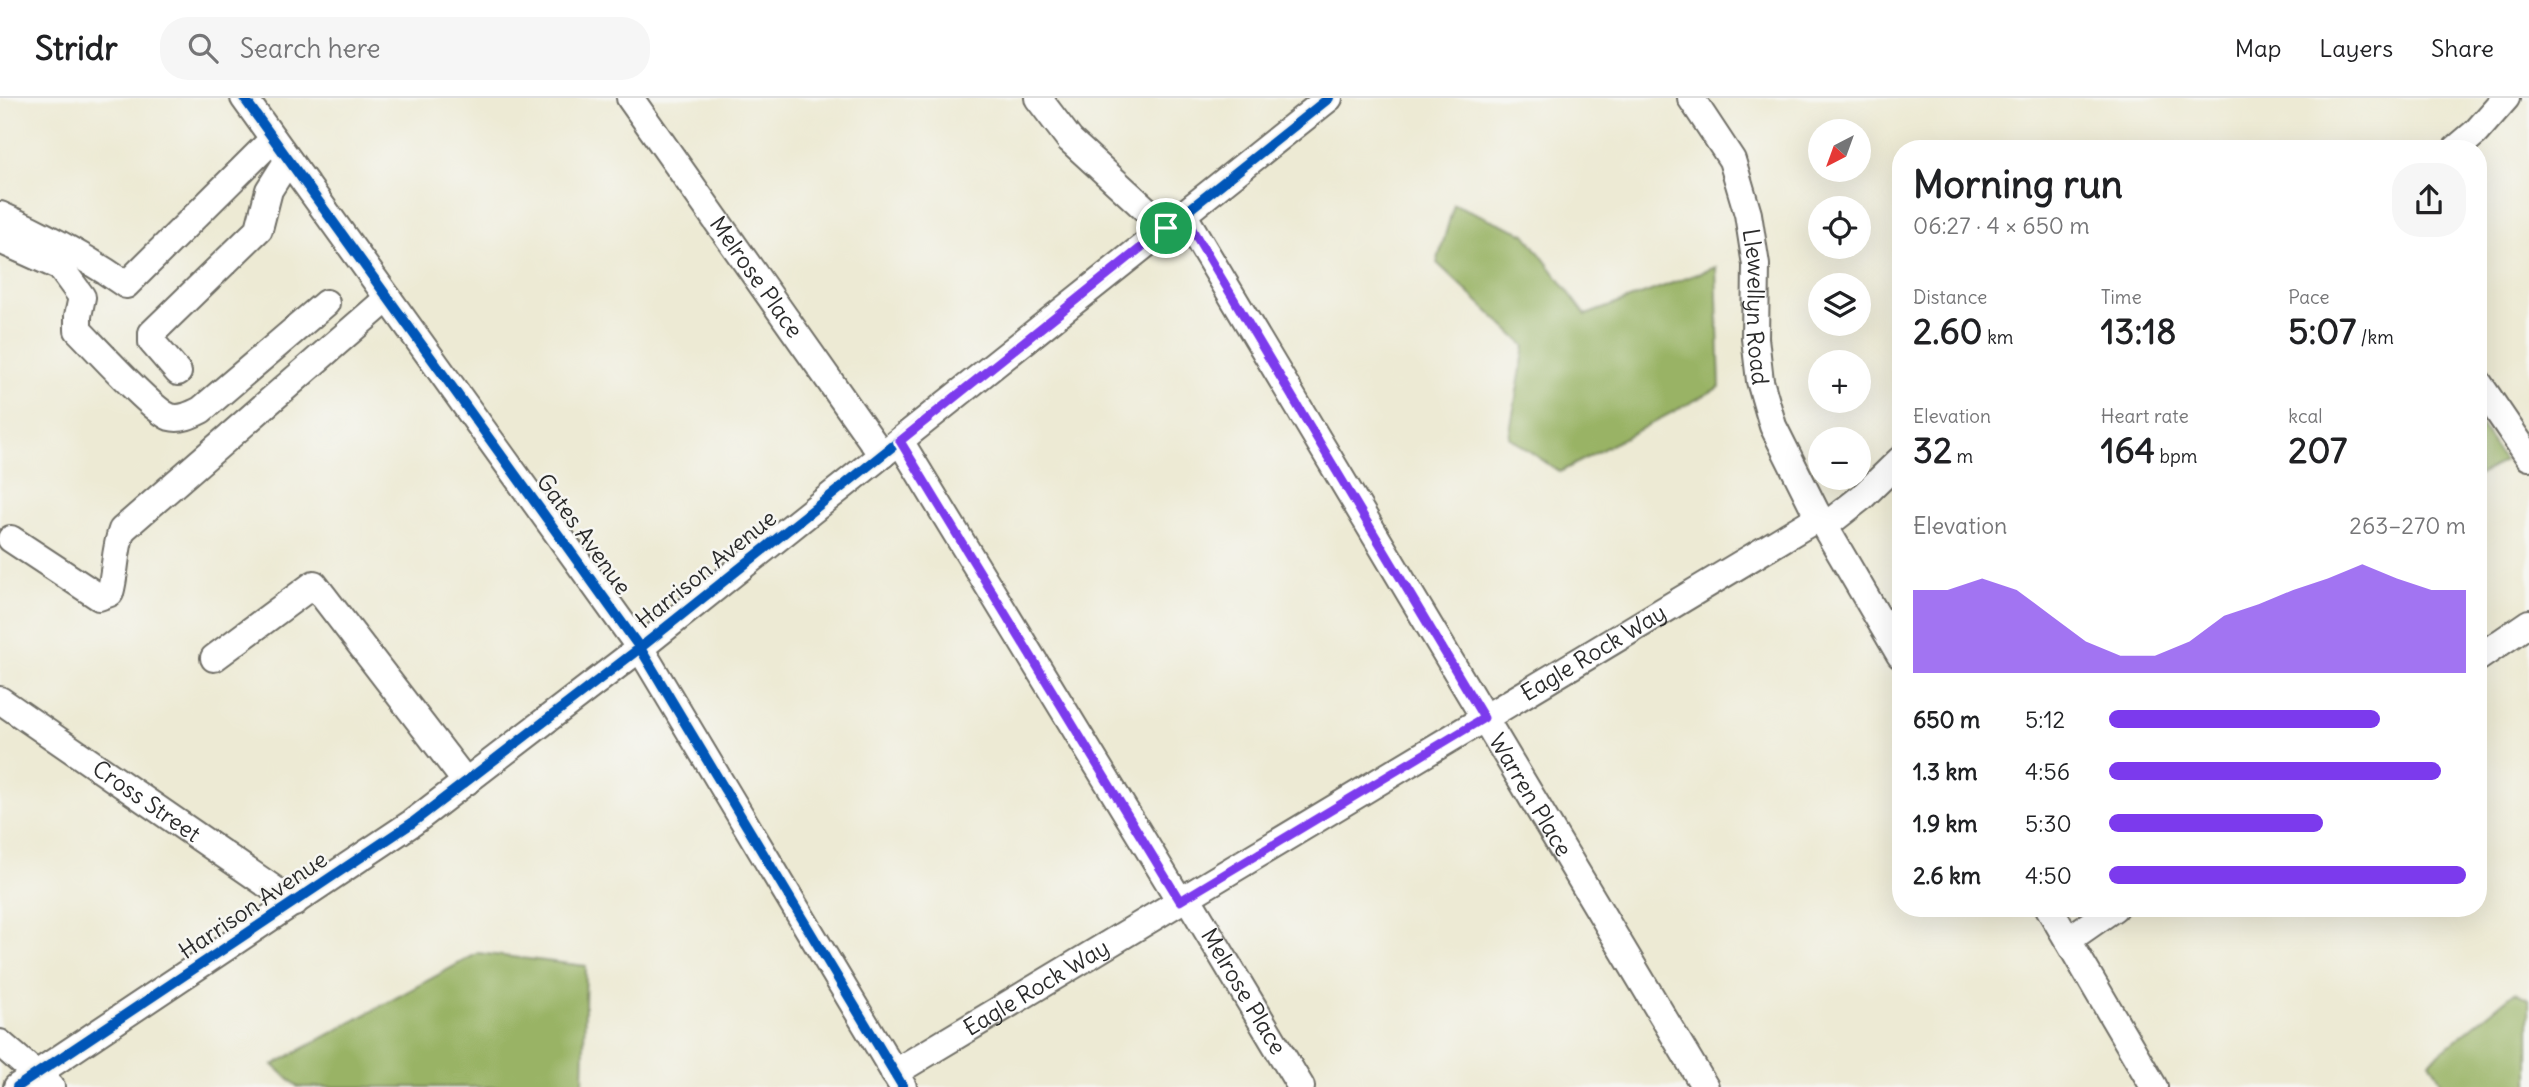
<!DOCTYPE html>
<meta charset="utf-8">
<style>
:root{--surface:#fff;--page:#f6f6f6;--text:#202124;--muted:#757577;--line:#e0e0e0;--accent:#7c3aed}
body{margin:0;font-family:Delius,sans-serif;background:var(--page);color:var(--text);height:100vh;display:flex;flex-direction:column;font-size:26px;white-space:nowrap}
*{box-sizing:border-box;margin:0}
p{font-size:23px;color:var(--muted)}
.icon{flex:none;width:38px;height:38px;fill:none;stroke:currentColor;stroke-width:2;stroke-linecap:round;stroke-linejoin:round}
.map{position:relative;flex:1;overflow:hidden}
.details{position:absolute;left:1892px;top:42px;width:595px;height:777px;display:flex;flex-direction:column;background:var(--surface);border-radius:28px;box-shadow:0 7px 28px #0002}
.details>*{flex:none}
.needle{width:46px;rotate:221deg}
.controls{position:absolute;left:1808px;top:21px;display:grid;gap:14px}
.controls a{display:grid;place-items:center;width:63px;height:63px;border-radius:50%;background:var(--surface);box-shadow:0 7px 28px #0002;font-size:35px}
.pin{position:absolute;display:grid;place-items:center;width:60px;height:60px;color:#fff;margin:-30px;border:4px solid #fff;border-radius:50%;box-shadow:0 2px 7px #0007}
.round{display:grid;place-items:center;flex:none;width:74px;height:74px;border-radius:28px;background:var(--page)}
.summary{display:flex;align-items:center;justify-content:space-between;height:119px;padding:0 21px}
h1{font-size:38px;font-weight:700;line-height:52px}
.metrics{display:grid;grid-template-columns:repeat(3,1fr);gap:10px;height:119px;padding:7px 21px}
.metrics div{display:grid;align-content:center}
.metrics b{font-size:35px;font-weight:700}
.metrics small{font-size:19px;font-weight:400}
.metrics p{font-size:19px}
.chart{height:196px;padding:14px 21px}
.chart p{display:flex;justify-content:space-between}
.chart svg{width:100%;height:126px;margin-top:7px;fill:var(--accent);opacity:.7}
ul{padding:0 21px;list-style:none;font-size:23px}
li{display:grid;grid-template-columns:112px 84px 1fr;align-items:center;height:52px}
li i{height:18px;border-radius:9px;background:var(--accent)}
header{display:flex;align-items:center;gap:42px;box-sizing:border-box;height:98px;padding:0 35px;background:var(--surface);border-bottom:2px solid var(--line)}
header strong{font-size:33px}
nav{display:flex;gap:38px;margin-inline-start:auto;font-size:24px}
.search{width:490px;height:63px;background:var(--page);display:flex;align-items:center;gap:18px;box-sizing:border-box;padding:0 24px;border-radius:28px;color:var(--muted);font-size:26px}
.map>svg:first-child{display:block}
</style>
<header>
<strong>Stridr</strong>
<div class="search"><svg class="icon" aria-label="search" viewBox="0 0 24 24"><circle cx="10" cy="10" r="6"/><path d="M15 15l6 6"/></svg>Search here</div>
<nav><a>Map</a><a>Layers</a><a>Share</a></nav>
</header>
<div class="map">
<svg width="2529" height="989" viewBox="0 0 2529 989">
<rect width="100%" height="100%" fill="#f6f6f2"/>
<filter id="ink" filterUnits="userSpaceOnUse"><feTurbulence type="fractalNoise" baseFrequency=".0143" numOctaves="2"/><feDisplacementMap in="SourceGraphic" scale="14" xChannelSelector="R" yChannelSelector="G"/><feConvolveMatrix kernelMatrix="1 2 1 2 8 2 1 2 1" color-interpolation-filters="sRGB"/></filter>
<filter id="wash" filterUnits="userSpaceOnUse"><feTurbulence type="fractalNoise" baseFrequency=".00686" numOctaves="4" result="noise"/><feDisplacementMap in="SourceGraphic" scale="28" xChannelSelector="R" yChannelSelector="G"/><feGaussianBlur stdDeviation="1.57" result="paint"/><feColorMatrix in="noise" values="0 0 0 0 0 0 0 0 0 0 0 0 0 0 0 0 0 1.4 0 .05"/><feComposite in="paint" operator="in"/></filter>
<g filter="url(#wash)">
<rect width="100%" height="100%" fill="#edead4"/>
<g fill="#99b365" stroke="#626f48" stroke-width="2">
<path d="M 1454,106 L 1525,136 L 1586,217 L 1716,169 L 1720,289 L 1560,374 L 1509,339 L 1525,248 L 1437,165 Z"/>
<path d="M 2478,323 L 2504,363 L 2478,378 Z"/>
<path d="M 478,855 L 586,868 L 583,989 L 298,989 L 273,967 Z"/>
<path d="M 2515,894 L 2529,901 L 2529,989 L 2444,989 L 2430,963 Z"/>
</g>
</g>
<g filter="url(#ink)">
<g fill="none" stroke-linecap="round" stroke-linejoin="round">
<defs>
<g id="minor">
<path d="M 244,0 L 640,550 L 903,989"/>
<path id="s1" d="M 630,0 L 882,357"/>
<path d="M 1038,0 L 1070,42 L 1166,130"/>
<path id="s2" d="M 1691,0 L 1732,62 L 1748,116 L 1756,167 L 1755,240 L 1760,283 L 1773,328 L 1815,412 L 1900,557"/>
<path d="M 2456,51 L 2476,34 L 2506,0"/>
<path id="s3" d="M 1183,116 L 1705,989"/>
<path d="M 0,117 C 45,137 86,159 126,187 L 273,41"/>
<path d="M 0,142 L 60,169 L 82,199 L 78,218 L 78,232 C 94,248 153,313 170,319 C 181,322 191,317 201,312 L 326,205"/>
<path d="M 178,274 L 152,244 L 152,235 L 259,131 L 269,92 L 288,62"/>
<path d="M 2478,284 L 2529,359"/>
<path d="M 900,343 L 1180,803"/>
<path d="M 1825,428 L 1862,399 L 1900,362"/>
<path d="M 11,441 L 99,499 L 110,495 C 116,474 114,453 122,432 L 388,200"/>
<path d="M 214,560 L 314,486 L 466,684"/>
<path d="M 2478,560 L 2529,525"/>
<path id="s4" d="M 0,602 L 294,805"/>
<path id="s5" d="M 1187,799 L 1301,989"/>
<path d="M 2049,810 L 2154,989"/>
<path d="M 2068,842 L 2114,810"/>
<path d="M 0,945 L 51,989"/>
<path id="s6" d="M 894,975 L 1819,419"/>
<path d="M 17,989 L 412,725 L 640,550 L 1329,0"/>
</g>
</defs>
<use href="#minor" stroke="#6f6e66" stroke-width="30"/>
<use href="#minor" stroke="#fff" stroke-width="26"/>
<defs>
<g id="cycleway">
<path d="M 244,0 L 640,550 L 903,989"/>
<path d="M 17,989 L 412,725 L 640,550 L 1329,0"/>
</g>
</defs>
<use href="#cycleway" stroke="#f6f6f2" stroke-width="15"/>
<use href="#cycleway" stroke="#0057b8" stroke-width="10"/>
</g>
</g>
<g fill="none" stroke-linecap="round" stroke-linejoin="round" filter="url(#ink)">
<defs>
<path id="route" d="M 1183,116 L 1484,620 L 1180,803 L 900,343 Z"/>
</defs>
<use href="#route" stroke="#fff" stroke-width="14"/>
<use href="#route" stroke="#7c3aed" stroke-width="9"/>
</g>
<g text-anchor="middle" stroke-width="5" stroke-linejoin="round" paint-order="stroke">
<g font-size="23" fill="#2b2b2b" stroke="#f6f6f2">
<text dy="8" stroke="none"><textPath href="#s1" startOffset="219">Melrose Place</textPath></text>
<text dy="8" stroke="none"><textPath href="#s2" startOffset="224">Llewellyn Road</textPath></text>
<text transform="translate(584 436) rotate(54)" y="8">Gates Avenue</text>
<text transform="translate(706 471) rotate(-39)" y="8">Harrison Avenue</text>
<text dy="8" stroke="none"><textPath href="#s6" startOffset="816">Eagle Rock Way</textPath></text>
<text dy="8" stroke="none"><textPath href="#s3" startOffset="677">Warren Place</textPath></text>
<text dy="8" stroke="none"><textPath href="#s4" startOffset="178">Cross Street</textPath></text>
<text transform="translate(253 807) rotate(-34)" y="8">Harrison Avenue</text>
<text dy="8" stroke="none"><textPath href="#s6" startOffset="166">Eagle Rock Way</textPath></text>
<text dy="8" stroke="none"><textPath href="#s5" startOffset="110">Melrose Place</textPath></text>
</g>
</g>
</svg>
<div class="controls">
<a><svg class="needle" viewBox="-14 -14 28 28"><path d="M0-13l5 13h-10z" fill="#e53935"/><path d="M0 13l5-13h-10z" fill="#757577"/></svg></a>
<a><svg class="icon" aria-label="locate" viewBox="0 0 24 24"><circle cx="12" cy="12" r="6"/><path d="M12 2v4M12 18v4M2 12h4M18 12h4"/></svg></a>
<a><svg class="icon" aria-label="layers" viewBox="0 0 24 24"><path d="M12 4l9 5-9 5-9-5zM3 14l9 5 9-5"/></svg></a>
<a>+</a>
<a>−</a>
</div>
<div class="pin" style="left:1166px;top:130px;background:#1e9e55"><svg class="icon" aria-label="arrive" viewBox="0 0 24 24"><path d="M6 21V4h12l-3 4 3 4H6"/></svg></div>
<section class="details">
<div class="summary"><div><h1>Morning run</h1><p>06:27 · 4 × 650 m</p></div><a class="round"><svg class="icon" aria-label="share" viewBox="0 0 24 24"><path d="M12 15V3M7 8l5-5 5 5M5 13v7h14v-7"/></svg></a></div>
<div class="metrics">
<div><p>Distance</p><b>2.60<small> km</small></b></div>
<div><p>Time</p><b>13:18</b></div>
<div><p>Pace</p><b>5:07<small> /km</small></b></div>
</div>
<div class="metrics">
<div><p>Elevation</p><b>32<small> m</small></b></div>
<div><p>Heart rate</p><b>164<small> bpm</small></b></div>
<div><p>kcal</p><b>207</b></div>
</div>
<div class="chart"><p><span>Elevation</span>263–270 m</p>
<svg viewBox="0 0 160 44" preserveAspectRatio="none"><path d="M0 44V15L10 15L20 11L30 15L40 24L50 33L60 38L70 38L80 33L90 24L100 20L110 15L120 11L130 6L140 11L150 15L160 15V44z"/></svg>
</div>
<ul>
<li><b>650 m</b>5:12<i style="width:76%"></i></li>
<li><b>1.3 km</b>4:56<i style="width:93%"></i></li>
<li><b>1.9 km</b>5:30<i style="width:60%"></i></li>
<li><b>2.6 km</b>4:50<i style="width:100%"></i></li>
</ul>
</section>
</div>
